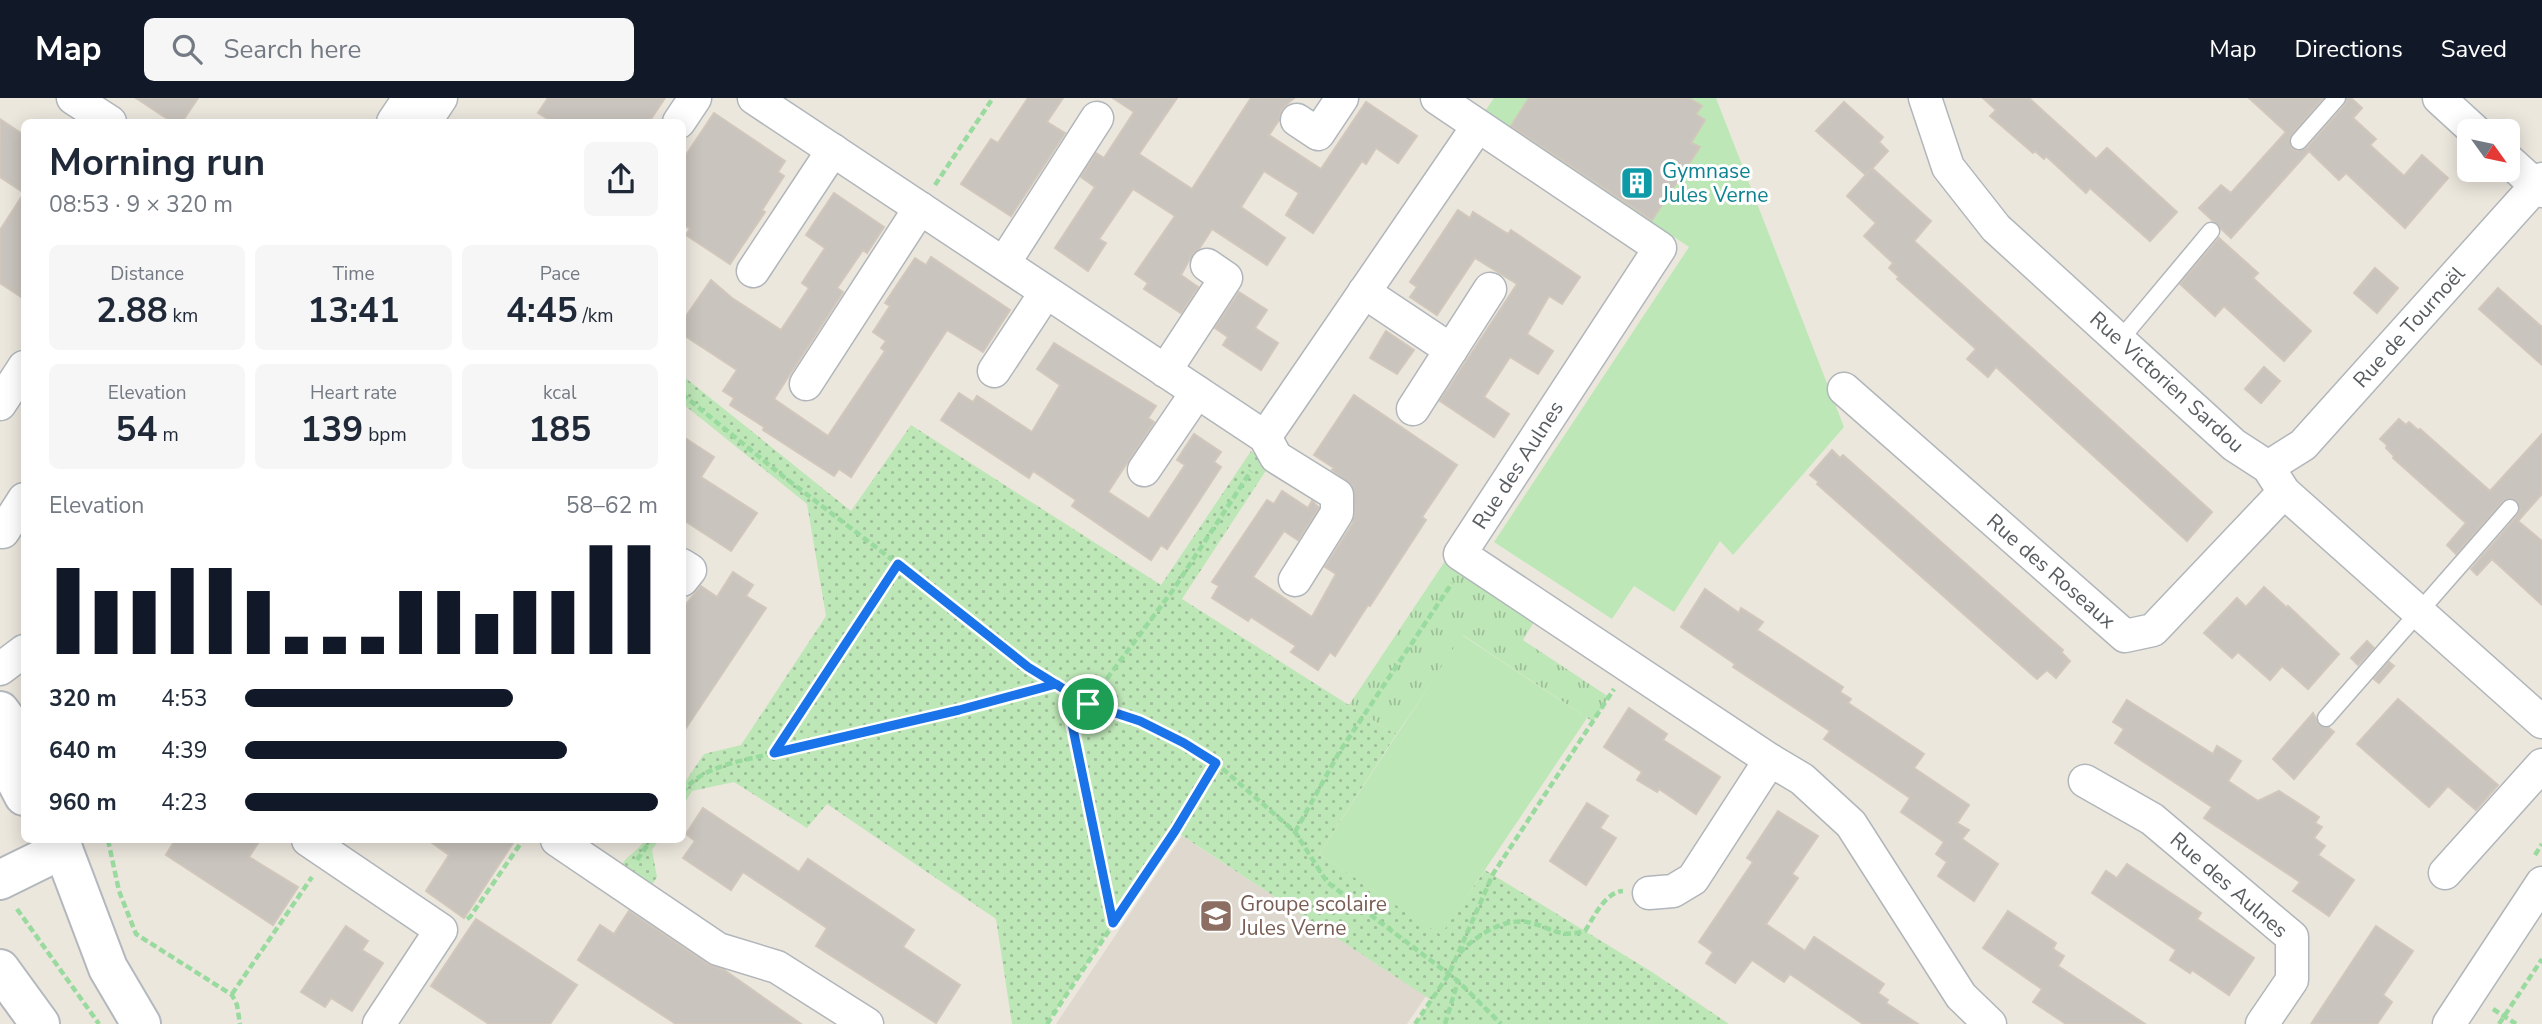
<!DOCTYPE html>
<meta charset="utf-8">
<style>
:root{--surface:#fff;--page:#f6f6f7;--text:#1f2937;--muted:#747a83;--accent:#111827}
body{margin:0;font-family:"Nunito Sans",sans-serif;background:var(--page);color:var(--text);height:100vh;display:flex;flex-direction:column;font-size:26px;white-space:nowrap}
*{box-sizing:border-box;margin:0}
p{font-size:23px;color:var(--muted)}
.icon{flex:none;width:38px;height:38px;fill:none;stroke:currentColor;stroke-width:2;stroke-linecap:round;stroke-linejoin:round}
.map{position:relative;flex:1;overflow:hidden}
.sheet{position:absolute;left:21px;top:21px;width:665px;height:724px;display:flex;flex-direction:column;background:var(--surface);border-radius:10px;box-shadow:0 4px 18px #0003}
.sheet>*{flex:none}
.needle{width:46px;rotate:123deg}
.tools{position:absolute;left:2457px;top:21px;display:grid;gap:14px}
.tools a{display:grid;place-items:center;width:63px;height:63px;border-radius:10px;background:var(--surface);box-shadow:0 4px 18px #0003;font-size:35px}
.pin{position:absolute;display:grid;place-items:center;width:60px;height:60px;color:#fff;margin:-30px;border:4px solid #fff;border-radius:50%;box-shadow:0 2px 7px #0007}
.round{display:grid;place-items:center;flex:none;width:74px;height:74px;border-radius:10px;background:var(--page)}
.headline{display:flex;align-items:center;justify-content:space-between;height:119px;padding:0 28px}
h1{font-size:38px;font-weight:700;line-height:52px}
.stats{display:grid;grid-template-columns:repeat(3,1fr);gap:10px;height:119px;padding:7px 28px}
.stats div{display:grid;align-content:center;border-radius:10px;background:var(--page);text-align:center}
.stats b{font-size:35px;font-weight:700}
.stats small{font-size:19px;font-weight:400}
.stats p{font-size:19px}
.chart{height:196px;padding:14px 28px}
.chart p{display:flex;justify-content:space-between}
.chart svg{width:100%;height:126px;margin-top:7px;stroke:var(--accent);stroke-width:6}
ul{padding:0 28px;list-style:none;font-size:23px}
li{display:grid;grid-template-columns:112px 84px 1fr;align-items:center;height:52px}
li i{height:18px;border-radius:9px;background:var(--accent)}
header{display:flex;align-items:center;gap:42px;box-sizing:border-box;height:98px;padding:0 35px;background:var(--accent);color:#fff}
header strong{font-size:33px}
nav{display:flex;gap:38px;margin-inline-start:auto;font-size:24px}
.search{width:490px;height:63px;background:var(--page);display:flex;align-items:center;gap:18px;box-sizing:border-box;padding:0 24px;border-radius:10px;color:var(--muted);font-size:26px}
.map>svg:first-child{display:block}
</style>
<header>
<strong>Map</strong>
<div class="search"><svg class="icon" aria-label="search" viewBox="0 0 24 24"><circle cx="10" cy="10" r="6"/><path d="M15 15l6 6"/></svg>Search here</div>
<nav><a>Map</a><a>Directions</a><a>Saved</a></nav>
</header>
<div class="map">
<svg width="2542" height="926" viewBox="0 0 2542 926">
<defs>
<pattern id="grass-tufts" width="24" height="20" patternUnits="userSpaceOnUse" patternTransform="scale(1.75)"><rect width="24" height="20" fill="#bee7b7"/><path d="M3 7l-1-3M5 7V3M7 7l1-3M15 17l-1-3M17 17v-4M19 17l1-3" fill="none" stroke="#9dbe98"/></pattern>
<pattern id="park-dots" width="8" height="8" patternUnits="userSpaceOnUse" patternTransform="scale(1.75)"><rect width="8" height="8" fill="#bee7b7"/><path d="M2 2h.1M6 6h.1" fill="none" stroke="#9dbe98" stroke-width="1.8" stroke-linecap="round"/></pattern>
</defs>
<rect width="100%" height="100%" fill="#ece7dd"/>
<path fill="#dfd8ce" d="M 1182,738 L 1426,898 L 1407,926 L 1056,926 Z"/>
<path fill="url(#grass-tufts)" d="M 1453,451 L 1542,511 L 1523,542 L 1609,599 L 1593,624 L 1463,537 L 1396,637 L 1349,607 Z"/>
<g fill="url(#park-dots)">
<path d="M 683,278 L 851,413 L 911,327 L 1161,487 L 1251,353 L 1271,365 L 1182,501 L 1396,637 L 1319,756 L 1441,836 L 1485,772 L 1652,874 L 1729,926 L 1415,926 L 1431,902 L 1175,733 L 1047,926 L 1012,926 L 996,821 L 827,706 L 807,730 L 734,684 L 692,693 L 683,708 L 683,687 L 704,656 L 741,647 L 826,518 L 807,406 L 683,306 Z"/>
<path d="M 645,742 L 659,742 L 652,752 L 657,779 L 652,787 L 620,769 C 627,757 636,755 645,742 Z"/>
</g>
<g fill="#bee7b7">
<path d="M 1494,0 L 1716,0 L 1844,329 L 1733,457 L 1720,443 L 1674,514 L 1634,488 L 1612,521 L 1494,444 L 1689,149 L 1485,13 Z"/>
<path d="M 1462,537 L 1587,620 L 1441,837 L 1319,756 Z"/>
</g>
<g fill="#c9c4bd" stroke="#d1c7bc" stroke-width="2">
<path d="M 136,0 L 198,0 L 182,24 L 172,24 Z"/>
<path d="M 548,0 L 665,0 L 649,24 L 553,24 L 538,15 Z"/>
<path d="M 1028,0 L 1063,0 L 1047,24 L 1065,35 L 1011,118 L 961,86 L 991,41 L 998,45 Z"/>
<path d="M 1113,0 L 1177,0 L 1139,56 L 1192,91 L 1251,0 L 1294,0 L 1282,11 L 1279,22 L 1269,37 L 1321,71 L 1366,4 L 1417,38 L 1398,65 L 1376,50 L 1366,66 L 1362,63 L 1313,135 L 1286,117 L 1299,95 L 1264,73 L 1241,109 L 1285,140 L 1267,167 L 1212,131 L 1199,151 L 1192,157 L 1181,177 L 1198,189 L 1181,215 L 1144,191 L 1148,185 L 1135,176 L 1175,118 L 1133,91 L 1099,141 L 1106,145 L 1088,173 L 1055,150 L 1095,89 L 1081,79 L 1096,55 L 1104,60 L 1134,14 Z"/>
<path d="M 1529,0 L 1689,0 L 1702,8 L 1696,16 L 1705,22 L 1691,45 L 1700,49 L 1652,122 L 1511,28 Z"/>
<path d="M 1983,0 L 2029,0 L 2096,61 L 2107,50 L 2177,114 L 2150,143 L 2090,90 L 2086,95 L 2046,58 L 2044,61 L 2035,53 L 2033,55 L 1990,18 L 1996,12 Z"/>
<path d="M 2249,0 L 2323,0 L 2289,40 L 2292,50 L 2298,53 L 2307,50 L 2345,7 L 2347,0 L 2351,0 L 2362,10 L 2353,20 L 2376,41 L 2370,47 L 2404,78 L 2422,57 L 2448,80 L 2405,130 L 2346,75 L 2339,82 L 2309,53 L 2231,140 L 2199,110 L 2221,87 L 2231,95 L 2286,34 Z"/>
<path d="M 1844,4 L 1883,39 L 1879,44 L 1888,53 L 1866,77 L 1816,33 Z"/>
<path d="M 714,15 L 785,63 L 778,74 L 784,78 L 762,112 L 765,114 L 730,166 L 686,137 L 690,131 L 682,125 L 682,63 Z"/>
<path d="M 0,21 L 24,37 L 24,201 L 0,185 L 0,132 L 24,95 L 0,79 Z"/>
<path d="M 1872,70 L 1931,123 L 1914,143 L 2212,414 L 2187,443 L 1996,269 L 1988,279 L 1967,261 L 1976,251 L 1897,181 L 1899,179 L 1889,170 L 1893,165 L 1864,138 L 1876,125 L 1847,98 Z"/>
<path d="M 834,95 L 884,129 L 867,155 L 863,152 L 837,190 L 843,194 L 774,301 L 828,338 L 885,253 L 881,250 L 886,243 L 873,234 L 890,208 L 885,205 L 915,160 L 926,167 L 931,159 L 1010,212 L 983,254 L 947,232 L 851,379 L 839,371 L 834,378 L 763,332 L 764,329 L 730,307 L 734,300 L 723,293 L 737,272 L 682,236 L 682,224 L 711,182 L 732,200 L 781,232 L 809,190 L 802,185 L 825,150 L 806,137 Z"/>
<path d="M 1458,112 L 1470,120 L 1473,114 L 1508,136 L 1511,132 L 1580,179 L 1562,206 L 1549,198 L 1527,236 L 1553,253 L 1538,276 L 1510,259 L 1484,299 L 1509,316 L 1494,339 L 1440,303 L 1517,186 L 1475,160 L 1437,217 L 1410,199 L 1417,189 L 1410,184 Z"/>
<path d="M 2219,140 L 2258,175 L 2253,180 L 2311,233 L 2284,263 L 2224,208 L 2215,218 L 2180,186 Z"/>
<path d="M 2375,170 L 2398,190 L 2377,215 L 2354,195 Z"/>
<path d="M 2498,190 L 2542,229 L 2542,267 L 2479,211 Z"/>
<path d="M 1239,194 L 1267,212 L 1255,230 L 1278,245 L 1261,272 L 1223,247 L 1228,239 L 1215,230 Z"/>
<path d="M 1386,233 L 1414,252 L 1397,276 L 1370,260 Z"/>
<path d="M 1054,245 L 1156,308 L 1148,320 L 1154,324 L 1108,394 L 1149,421 L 1185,367 L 1177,362 L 1194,336 L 1221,354 L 1214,364 L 1221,369 L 1191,415 L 1167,451 L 1161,447 L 1151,462 L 1072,408 L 1076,402 L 1033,373 L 1029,380 L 941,322 L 959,295 L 973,304 L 977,298 L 1032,334 L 1060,287 L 1037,271 Z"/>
<path d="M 2264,269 L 2280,283 L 2261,305 L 2245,291 Z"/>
<path d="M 1354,297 L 1457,367 L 1422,419 L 1426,422 L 1370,508 L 1368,507 L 1335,558 L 1330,554 L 1318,572 L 1291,554 L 1296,548 L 1251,519 L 1248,523 L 1212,500 L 1219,488 L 1212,484 L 1267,402 L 1274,406 L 1282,393 L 1308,410 L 1312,403 L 1319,410 L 1298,442 L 1284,433 L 1253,479 L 1312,519 L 1336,476 L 1325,469 L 1353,425 L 1355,415 L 1353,388 L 1332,372 L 1334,370 L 1314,357 Z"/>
<path d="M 2399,321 L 2406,327 L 2409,324 L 2418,332 L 2420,331 L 2490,393 L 2542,336 L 2542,396 L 2518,423 L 2542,443 L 2542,507 L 2492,461 L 2477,477 L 2471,471 L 2518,417 L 2520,411 L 2517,403 L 2511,400 L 2503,403 L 2456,456 L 2447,447 L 2466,425 L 2393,360 L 2394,358 L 2386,350 L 2387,347 L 2380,341 Z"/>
<path d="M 682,338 L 714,359 L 701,379 L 757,415 L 731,453 L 682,421 Z"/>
<path d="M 1832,352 L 1840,360 L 1843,357 L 2063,552 L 2061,554 L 2070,563 L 2056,580 L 2047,572 L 2037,581 L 1817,386 L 1819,384 L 1810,377 Z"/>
<path d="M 733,474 L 753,487 L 746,498 L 766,510 L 682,636 L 682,511 L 701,488 L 717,499 Z"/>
<path d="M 2264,489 L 2287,510 L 2288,508 L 2339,556 L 2308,591 L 2282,568 L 2270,582 L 2238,554 L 2232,560 L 2204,535 L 2237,500 L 2246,509 Z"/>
<path d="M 1705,491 L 1739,515 L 1741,510 L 1763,524 L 1757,532 L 1843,589 L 1840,594 L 1851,601 L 1848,605 L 1924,656 L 1914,670 L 1969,707 L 1957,725 L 1969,732 L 1962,741 L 1998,766 L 1974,803 L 1938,778 L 1947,764 L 1936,756 L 1944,744 L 1901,714 L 1910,700 L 1824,641 L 1830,633 L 1733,569 L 1735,566 L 1681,529 Z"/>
<path d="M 2367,543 L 2374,550 L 2358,567 L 2351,560 Z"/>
<path d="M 2389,564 L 2394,568 L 2379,585 L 2374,581 Z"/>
<path d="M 2398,601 L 2498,687 L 2476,712 L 2448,688 L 2429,709 L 2357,646 Z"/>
<path d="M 2127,602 L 2213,656 L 2217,648 L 2241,663 L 2228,683 L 2258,703 L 2279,693 L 2319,719 L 2315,725 L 2322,729 L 2314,740 L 2325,748 L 2318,757 L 2354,782 L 2329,818 L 2293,793 L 2300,784 L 2204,720 L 2212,709 L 2115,645 L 2124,631 L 2113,624 Z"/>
<path d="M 1629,610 L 1667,636 L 1663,642 L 1720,679 L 1696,716 L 1659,691 L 1657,694 L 1637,682 L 1642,674 L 1604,649 Z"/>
<path d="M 2313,615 L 2319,627 L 2329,630 L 2334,634 L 2294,681 L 2273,661 Z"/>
<path d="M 1587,705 L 1608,718 L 1600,730 L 1616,740 L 1586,787 L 1550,763 Z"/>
<path d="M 703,710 L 799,774 L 808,761 L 914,832 L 903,849 L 960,887 L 936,925 L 816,848 L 827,830 L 743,774 L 731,792 L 683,760 L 695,743 L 686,736 Z"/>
<path d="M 1778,713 L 1818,738 L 1792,776 L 1798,780 L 1766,826 L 1805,853 L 1814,839 L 1884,886 L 1878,895 L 1888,902 L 1886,905 L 1918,926 L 1863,926 L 1790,876 L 1784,884 L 1752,862 L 1735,885 L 1706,865 L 1713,854 L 1699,844 L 1753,764 L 1747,760 Z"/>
<path d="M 175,742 L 260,742 L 249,759 L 298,789 L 273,827 L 166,757 Z"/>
<path d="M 428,742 L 515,742 L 464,820 L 426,793 L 449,757 Z"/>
<path d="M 2127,766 L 2201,815 L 2197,821 L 2254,860 L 2229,897 L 2192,872 L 2190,875 L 2170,862 L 2176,852 L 2092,795 L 2106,773 L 2117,780 Z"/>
<path d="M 629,813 L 708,866 L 724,872 L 801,926 L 676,926 L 578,862 L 600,827 L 614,836 Z"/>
<path d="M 2008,813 L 2056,845 L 2053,851 L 2064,858 L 2058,868 L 2145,926 L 2066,926 L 2033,904 L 2042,891 L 1983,850 Z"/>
<path d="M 476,821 L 577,887 L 550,926 L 489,926 L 431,888 Z"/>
<path d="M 346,828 L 368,843 L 362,852 L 383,865 L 352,913 L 331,900 L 325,909 L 301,894 Z"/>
<path d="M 2376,828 L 2413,853 L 2383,897 L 2392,904 L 2377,926 L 2311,926 Z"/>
</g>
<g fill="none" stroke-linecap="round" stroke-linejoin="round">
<defs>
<g id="lane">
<path d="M 2299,43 L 2337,0"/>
<path d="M 2119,243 L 2211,133"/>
<path d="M 2326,620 L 2510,410"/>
</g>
<g id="street">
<path d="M 73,0 L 110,24"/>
<path d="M 754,0 L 1265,339 L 1276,359 L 1337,397 L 1337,415 L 1295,482"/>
<path d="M 1437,0 L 1660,150 L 1460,456 L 1770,662 L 1802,681 L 1851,726 L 1961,898 L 1990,926"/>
<path d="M 1925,0 L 1948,69 L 1996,130 L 2234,347 L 2268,369 L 2284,394 L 2542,624"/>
<path d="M 2439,0 L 2475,33"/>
<path d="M 1297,22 L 1318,36 L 1342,0"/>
<path d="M 393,24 L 409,0"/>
<path d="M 425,24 L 441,0"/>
<path d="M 679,24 L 695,0"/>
<path d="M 2508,62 L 2542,93"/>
<path d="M 1004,165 L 1097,20"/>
<path d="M 753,173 L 833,52"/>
<path d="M 1364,194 L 1451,252"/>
<path d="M 994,273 L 1046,194"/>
<path d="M 1165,273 L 1226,180 L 1207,167"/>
<path d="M 806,286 L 920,110"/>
<path d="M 1844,291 L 2125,538 L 2153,532 L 2284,394"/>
<path d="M 0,306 L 24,269"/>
<path d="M 1413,311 L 1490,191"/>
<path d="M 1265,339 L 1478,28"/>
<path d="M 2268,369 L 2303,347 L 2542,81"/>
<path d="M 1144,372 L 1197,294"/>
<path d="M 3,434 L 24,401"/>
<path d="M 682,467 L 690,472 L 682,482"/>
<path d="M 0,571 L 24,553"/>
<path d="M 2085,683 L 2152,721 L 2292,839 L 2292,882 L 2262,926"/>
<path d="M 308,742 L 441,832 L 379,926"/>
<path d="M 557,742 L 718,851 L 777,869 L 867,926"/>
<path d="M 2445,775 L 2542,667"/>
<path d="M 1649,795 L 1673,793 L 1693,781 L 1770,662"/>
<path d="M 2449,926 L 2542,785"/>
</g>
<g id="secondary">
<path d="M 0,613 L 24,646"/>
<path d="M 0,653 L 24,698"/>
<path d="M 56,742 L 63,751 L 108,870 L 141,926"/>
<path d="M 0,782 L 63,751"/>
<path d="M 0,871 L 40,926"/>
</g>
</defs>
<use href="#lane" stroke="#b1b6bb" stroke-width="19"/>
<use href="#street" stroke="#b1b6bb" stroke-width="35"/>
<use href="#secondary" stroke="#b2b8bd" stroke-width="42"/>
<g stroke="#99da9f" stroke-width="4.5" stroke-dasharray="7 3.5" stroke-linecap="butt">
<path d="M 935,87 L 993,0"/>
<path d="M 682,296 L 784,379 L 907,473 L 1029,570 L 1088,606 L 1140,623 L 1184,645 L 1216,665 L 1295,734 L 1327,784 L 1458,883 L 1501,926"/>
<path d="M 1065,592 L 1113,824"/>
<path d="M 1088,606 L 1173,492 L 1251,373"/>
<path d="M 775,655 L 959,612 L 1055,586"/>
<path d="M 682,695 C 702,667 743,663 774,655 L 898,465"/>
<path d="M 1295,734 L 1340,653 L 1452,485"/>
<path d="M 108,742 L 119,793 L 136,836 L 232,897 L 237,907 L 240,926"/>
<path d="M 2535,757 L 2542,746"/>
<path d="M 637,762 L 651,742"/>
<path d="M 17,811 L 99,926"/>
<path d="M 467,821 L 470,819 L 523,742"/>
<path d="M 1460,855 C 1475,838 1503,820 1527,824 C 1552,829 1558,841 1585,833 C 1594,819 1605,794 1623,793"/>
<path d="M 232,896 L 312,779"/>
<path d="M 2493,911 L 2516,926"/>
<path d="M 1047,926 L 1175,733 L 1216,665"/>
<path d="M 1415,926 L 1449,876 L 1493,776 L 1614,591"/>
<path d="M 1445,926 L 1458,883"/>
<path d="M 2499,926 L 2542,861"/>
</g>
<use href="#lane" stroke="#fff" stroke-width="16"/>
<use href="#street" stroke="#fff" stroke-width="32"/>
<use href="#secondary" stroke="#fff" stroke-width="38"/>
</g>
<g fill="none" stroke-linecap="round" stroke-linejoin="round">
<defs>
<path id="route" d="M 1088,606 L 1028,569 L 898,466 L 774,655 L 959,612 L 1056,586 L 1065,592 L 1113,825 L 1175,733 L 1216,665 L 1184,645 L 1140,623 L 1088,606"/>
</defs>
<use href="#route" stroke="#fff" stroke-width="14"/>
<use href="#route" stroke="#1a73e8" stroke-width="9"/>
</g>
<defs>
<symbol id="building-square" viewBox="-11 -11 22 22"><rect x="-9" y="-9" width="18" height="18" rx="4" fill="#0f9aa8" stroke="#fff"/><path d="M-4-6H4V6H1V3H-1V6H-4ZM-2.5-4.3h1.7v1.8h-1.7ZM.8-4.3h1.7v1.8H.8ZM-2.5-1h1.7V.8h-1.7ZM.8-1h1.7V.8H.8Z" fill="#fff"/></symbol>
<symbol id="school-square" viewBox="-11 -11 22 22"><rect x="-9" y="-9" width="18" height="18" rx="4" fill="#8d6e63" stroke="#fff"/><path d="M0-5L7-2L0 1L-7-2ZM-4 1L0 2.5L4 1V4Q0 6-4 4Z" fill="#fff"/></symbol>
</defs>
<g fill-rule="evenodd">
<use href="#building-square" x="1618" y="66" width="38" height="38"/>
<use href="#school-square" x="1197" y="799" width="38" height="38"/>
</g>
<g text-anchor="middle" stroke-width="6" stroke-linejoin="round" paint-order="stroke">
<g font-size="21" fill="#0d838f" stroke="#fff" text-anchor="start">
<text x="1662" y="80">Gymnase<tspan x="1662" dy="24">Jules Verne</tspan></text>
</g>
<g font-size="21" fill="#575d61" stroke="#fff">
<text transform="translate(2409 229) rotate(-48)" y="7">Rue de Tournoël</text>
<text transform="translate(2167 284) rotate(42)" y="7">Rue Victorien Sardou</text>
<text transform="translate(1518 367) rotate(-57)" y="7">Rue des Aulnes</text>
<text transform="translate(2051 473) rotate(41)" y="7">Rue des Roseaux</text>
<text transform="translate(2229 787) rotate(41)" y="7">Rue des Aulnes</text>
</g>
<g font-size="21" fill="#785e54" stroke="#fff" text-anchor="start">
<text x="1240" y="813">Groupe scolaire<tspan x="1240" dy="24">Jules Verne</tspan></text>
</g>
</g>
</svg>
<div class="tools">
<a><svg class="needle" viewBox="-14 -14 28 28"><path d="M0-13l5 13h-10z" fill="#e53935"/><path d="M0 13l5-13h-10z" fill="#747a83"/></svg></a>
</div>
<div class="pin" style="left:1088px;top:606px;background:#1e9e55"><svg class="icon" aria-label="arrive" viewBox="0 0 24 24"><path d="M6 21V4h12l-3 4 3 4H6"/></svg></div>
<section class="sheet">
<div class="headline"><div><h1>Morning run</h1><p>08:53 · 9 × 320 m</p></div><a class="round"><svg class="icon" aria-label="share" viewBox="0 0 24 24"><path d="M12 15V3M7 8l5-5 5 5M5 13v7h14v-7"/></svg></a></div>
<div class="stats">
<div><p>Distance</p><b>2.88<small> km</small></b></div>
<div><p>Time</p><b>13:41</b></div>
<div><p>Pace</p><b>4:45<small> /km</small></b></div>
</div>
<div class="stats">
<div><p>Elevation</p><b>54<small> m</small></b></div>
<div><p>Heart rate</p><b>139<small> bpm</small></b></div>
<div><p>kcal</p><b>185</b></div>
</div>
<div class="chart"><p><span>Elevation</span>58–62 m</p>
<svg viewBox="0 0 160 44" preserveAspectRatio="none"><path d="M5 44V14M15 44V22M25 44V22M35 44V14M45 44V14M55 44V22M65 44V38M75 44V38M85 44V38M95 44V22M105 44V22M115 44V30M125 44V22M135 44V22M145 44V6M155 44V6"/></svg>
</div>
<ul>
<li><b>320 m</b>4:53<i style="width:65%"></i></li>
<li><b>640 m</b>4:39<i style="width:78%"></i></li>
<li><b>960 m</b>4:23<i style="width:100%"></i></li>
</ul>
</section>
</div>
